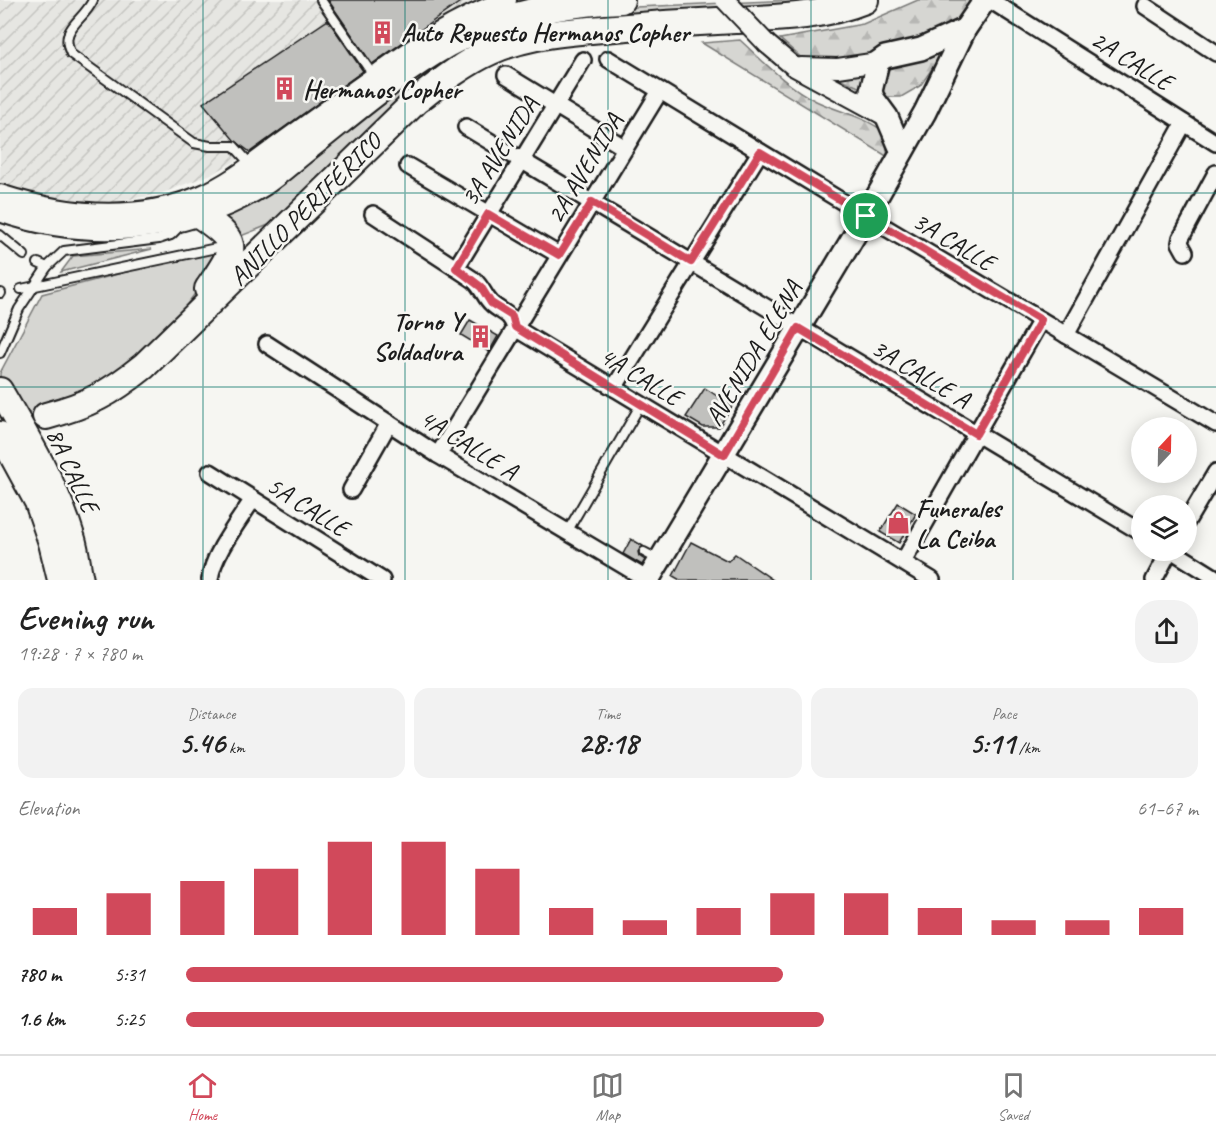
<!DOCTYPE html>
<meta charset="utf-8">
<style>
:root{--surface:#fff;--page:#f2f2f2;--text:#222;--muted:#767676;--line:#e0e0e0;--accent:#d1495b}
body{margin:0;font-family:Caveat,sans-serif;background:var(--page);color:var(--text);height:100vh;display:flex;flex-direction:column;font-size:22px;white-space:nowrap}
*{box-sizing:border-box;margin:0}
p{font-size:20px;color:var(--muted)}
.icon{flex:none;width:33px;height:33px;fill:none;stroke:currentColor;stroke-width:2;stroke-linecap:round;stroke-linejoin:round}
.map{position:relative;height:580px;overflow:hidden}
.details{display:flex;flex-direction:column;background:var(--surface);flex:1}
.details>*{flex:none}
.needle{width:39px;rotate:22deg}
.buttons{position:absolute;left:1131px;top:417px;display:grid;gap:12px}
.buttons a{display:grid;place-items:center;width:66px;height:66px;border-radius:50%;background:var(--surface);box-shadow:0 3px 15px #0003;font-size:30px}
.pin{position:absolute;display:grid;place-items:center;width:51px;height:51px;color:#fff;margin:-26px;border:3px solid #fff;border-radius:50%;box-shadow:0 2px 6px #0007}
.round{display:grid;place-items:center;flex:none;width:63px;height:63px;border-radius:24px;background:var(--page)}
.overview{display:flex;align-items:center;justify-content:space-between;height:102px;padding:0 18px}
h1{font-size:33px;font-weight:700;line-height:45px}
.figures{display:grid;grid-template-columns:repeat(3,1fr);gap:9px;height:102px;padding:6px 18px}
.figures div{display:grid;align-content:center;border-radius:15px;background:var(--page);text-align:center}
.figures b{font-size:30px;font-weight:700}
.figures small{font-size:16px;font-weight:400}
.figures p{font-size:16px}
.chart{height:168px;padding:12px 18px}
.chart p{display:flex;justify-content:space-between}
.chart svg{width:100%;height:108px;margin-top:6px;stroke:var(--accent);stroke-width:6}
ul{padding:0 18px;list-style:none;font-size:20px}
li{display:grid;grid-template-columns:96px 72px 1fr;align-items:center;height:45px}
li i{height:15px;border-radius:8px;background:var(--accent)}
.dock{display:flex;justify-content:space-around;align-items:center;height:84px;border-top:2px solid var(--line);background:var(--surface);font-size:16px;color:var(--muted)}
.dock a{display:grid;justify-items:center;gap:3px}
.dock .current{color:var(--accent)}
.map>svg:first-child{display:block}
</style>
<div class="map">
<svg width="1216" height="580" viewBox="0 0 1216 580">
<defs>
<pattern id="industrial-furrows" width="10" height="10" patternUnits="userSpaceOnUse" patternTransform="scale(1.5)"><rect width="10" height="10" fill="#e6e6e2"/><path d="M-1 1l2-2M0 10L10 0M9 11l2-2" fill="none" stroke="#c5c5c1"/></pattern>
<pattern id="forest-firs" width="22" height="20" patternUnits="userSpaceOnUse" patternTransform="scale(1.5)"><rect width="22" height="20" fill="#d6d6d2"/><path d="M5 1l3.5 6h-7zM16 11l3.5 6h-7z" fill="#b7b7b4"/></pattern>
</defs>
<rect width="100%" height="100%" fill="#f6f6f2"/>
<filter id="ink" filterUnits="userSpaceOnUse"><feTurbulence type="fractalNoise" baseFrequency=".0167" numOctaves="2"/><feDisplacementMap in="SourceGraphic" scale="12" xChannelSelector="R" yChannelSelector="G"/><feConvolveMatrix kernelMatrix="1 2 1 2 8 2 1 2 1" color-interpolation-filters="sRGB"/></filter>
<g filter="url(#ink)">
<path fill="url(#industrial-furrows)" d="M 0,0 L 481,0 L 440,21 L 272,141 L 214,173 L 160,194 L 113,202 L 57,201 L 8,189 L 0,184 Z"/>
<g fill="#d6d6d2" stroke="#797977" stroke-width="1.5">
<path d="M 792,0 L 845,0 L 648,15 L 594,17 L 545,24 L 506,33 L 286,218 L 241,236 L 220,221 L 217,214 L 407,80 L 504,26 L 590,9 Z"/>
<path d="M 221,247 L 225,253 L 168,330 L 107,386 L 53,410 L 20,414 L 0,379 L 0,373 L 42,294 Z"/>
<path d="M 152,249 L 61,272 L 73,256 Z"/>
</g>
<g fill="url(#forest-firs)" stroke="#797977" stroke-width="1.5">
<path d="M 918,0 L 980,0 L 920,86 L 901,97 L 881,97 L 845,81 L 805,61 L 780,39 L 863,24 Z"/>
<path d="M 740,40 C 764,62 786,86 816,101 C 839,112 864,116 884,132 L 888,157 L 702,43 Z"/>
</g>
<g fill="#c0c0bd" stroke="#1c1c1c" stroke-width="1.5">
<path d="M 328,0 L 463,0 L 372,64 Z"/>
<path d="M 328,20 L 363,71 L 250,152 L 234,140 L 203,103 Z"/>
<path d="M 470,320 L 498,336 L 489,352 L 461,335 Z"/>
<path d="M 705,388 L 732,406 L 719,427 L 703,427 L 686,417 Z"/>
<path d="M 898,503 L 916,514 L 899,543 L 880,532 Z"/>
<path d="M 631,539 L 643,546 L 638,552 L 639,556 L 645,560 L 642,565 L 623,554 Z"/>
<path d="M 691,542 L 728,561 L 735,554 L 773,580 L 680,580 L 673,576 Z"/>
</g>
<g fill="none" stroke-linecap="round" stroke-linejoin="round">
<path stroke="#d5d5d2" stroke-width="26" stroke-dasharray="26 13" stroke-linecap="butt" d="M 0,420 L 46,416"/>
<defs>
<g id="service">
<path d="M 93,0 C 83,22 58,28 71,54 L 194,143 L 210,146 L 234,146 L 252,166"/>
<path d="M 321,0 L 373,75"/>
<path d="M 0,235 L 24,255"/>
<path d="M 38,263 L 47,267"/>
<path d="M 21,289 L 226,246"/>
<path d="M 0,293 L 1,293"/>
<path d="M 0,353 L 19,309 L 47,267 L 64,251 L 159,239 L 171,235 L 181,225"/>
<path d="M 567,532 L 641,404"/>
<path d="M 644,552 L 659,560"/>
</g>
<g id="minor">
<path d="M 990,0 L 1216,143"/>
<path d="M 1145,6 L 1216,53"/>
<path d="M 608,59 L 866,216 L 1216,424"/>
<path d="M 506,75 L 625,148"/>
<path d="M 466,127 L 1142,533"/>
<path d="M 408,166 L 559,255"/>
<path d="M 373,214 L 474,280 C 482,287 485,298 492,304 C 503,314 510,312 515,328 L 932,580"/>
<path d="M 1185,252 L 1180,243 L 1181,238 L 1216,173"/>
<path d="M 456,268 L 583,60"/>
<path d="M 1066,335 L 1184,123"/>
<path d="M 267,344 L 438,455 L 648,580"/>
<path d="M 614,388 L 760,152"/>
<path d="M 438,455 L 660,91"/>
<path d="M 210,472 L 382,580"/>
<path d="M 351,490 L 389,423"/>
<path d="M 1186,523 L 1216,472"/>
<path d="M 1171,550 L 1216,578"/>
<path d="M 903,562 L 1041,320"/>
<path d="M 210,580 C 212,555 239,521 253,499"/>
<path d="M 1154,580 L 1170,550"/>
</g>
<g id="tertiary">
<path d="M 767,44 L 793,66 L 887,117"/>
<path d="M 801,67 L 838,68 L 878,62"/>
<path d="M 0,194 C 65,215 136,222 201,195 C 230,183 255,162 281,143 C 311,121 342,99 373,77 C 415,46 457,17 507,0"/>
</g>
<g id="secondary">
<path d="M 902,152 L 887,117 L 873,98 L 871,91 L 878,62 L 885,57 L 921,49 L 965,29"/>
<path d="M 648,580 L 866,216 L 925,112 L 965,29 L 985,0"/>
</g>
<g id="primary">
<path d="M 0,390 C 28,438 57,486 73,539 C 77,552 78,567 81,580"/>
<path d="M 0,434 L 37,502 L 51,543 L 60,580"/>
</g>
<g id="trunk">
<path d="M 0,208 C 86,238 184,232 262,183 C 277,173 291,160 305,149 C 351,113 396,73 447,44 C 500,15 562,3 621,0"/>
<path d="M 197,213 C 242,244 237,246 208,289"/>
<path d="M 46,416 C 90,404 109,394 144,366 L 416,101 C 439,83 464,63 491,51 C 527,35 565,32 603,29 C 647,25 691,22 735,20 C 780,18 823,17 865,0"/>
</g>
</defs>
<use href="#service" stroke="#1c1c1c" stroke-width="12"/>
<use href="#minor" stroke="#1c1c1c" stroke-width="20"/>
<use href="#tertiary" stroke="#1c1c1c" stroke-width="22"/>
<use href="#secondary" stroke="#1c1c1c" stroke-width="26"/>
<use href="#primary" stroke="#1c1c1c" stroke-width="28"/>
<use href="#trunk" stroke="#1c1c1c" stroke-width="30"/>
<use href="#service" stroke="#f6f6f2" stroke-width="8"/>
<use href="#minor" stroke="#f6f6f2" stroke-width="15"/>
<use href="#tertiary" stroke="#f6f6f2" stroke-width="18"/>
<use href="#secondary" stroke="#f6f6f2" stroke-width="21"/>
<use href="#primary" stroke="#f6f6f2" stroke-width="24"/>
<use href="#trunk" stroke="#f6f6f2" stroke-width="26"/>
<defs>
<path id="tertiary-bridge" d="M 725,0 L 767,44"/>
</defs>
<use href="#tertiary-bridge" stroke="#1c1c1c" stroke-width="22" stroke-linecap="butt"/>
<use href="#tertiary-bridge" stroke="#f6f6f2" stroke-width="18"/>
</g>
</g>
<g fill="none" stroke-linecap="round" stroke-linejoin="round" filter="url(#ink)">
<defs>
<path id="route" d="M 760,152 L 1041,320 L 976,434 L 798,328 L 724,455 L 515,327 L 512,316 L 491,303 L 481,287 L 456,268 L 488,214 L 559,255 L 592,202 L 691,262 Z"/>
</defs>
<use href="#route" stroke="#fff" stroke-width="12"/>
<use href="#route" stroke="#d1495b" stroke-width="8"/>
</g>
<path fill="none" stroke="#0f766e" stroke-width="1.5" stroke-opacity="0.55" d="M 203,0 L 203,580M 405,0 L 405,580M 608,0 L 608,580M 811,0 L 811,580M 1013,0 L 1013,580M 0,193 L 1216,193M 0,387 L 1216,387"/>
<defs>
<symbol id="building-bare" viewBox="-9 -9 18 18"><path d="M-4-6H4V6H1V3H-1V6H-4ZM-2.5-4.3h1.7v1.8h-1.7ZM.8-4.3h1.7v1.8H.8ZM-2.5-1h1.7V.8h-1.7ZM.8-1h1.7V.8H.8Z" fill="#d1495b" stroke="#f6f6f2" stroke-width="2.5" paint-order="stroke"/></symbol>
<symbol id="shop-bare" viewBox="-9 -9 18 18"><path d="M-5-2.5h2.3a2.7 3.5 0 0 1 5.4 0H5L5.5 6h-11ZM-1.5-2.5h3a1.5 2.3 0 0 0-3 0Z" fill="#d1495b" stroke="#f6f6f2" stroke-width="2.5" paint-order="stroke"/></symbol>
</defs>
<g fill-rule="evenodd">
<use href="#building-bare" x="366" y="16" width="33" height="33"/>
<use href="#building-bare" x="268" y="72" width="33" height="33"/>
<use href="#building-bare" x="464" y="320" width="33" height="33"/>
<use href="#shop-bare" x="882" y="506" width="33" height="33"/>
</g>
<g text-anchor="middle" stroke-width="5" stroke-linejoin="round" paint-order="stroke">
<g font-size="26" font-weight="bold" fill="#1c1c1c" stroke="#f6f6f2" text-anchor="start">
<text x="401" y="41">Auto Repuesto Hermanos Copher</text>
<text x="303" y="98">Hermanos Copher</text>
<text x="462" y="330" text-anchor="end">Torno Y<tspan x="462" dy="30">Soldadura</tspan></text>
<text x="916" y="517">Funerales<tspan x="916" dy="30">La Ceiba</tspan></text>
</g>
<g font-size="26" fill="#1c1c1c" stroke="#f6f6f2">
<text transform="translate(1132 60) rotate(32)" y="9">2A CALLE</text>
<text transform="translate(499 151) rotate(-58)" y="9">3A AVENIDA</text>
<text transform="translate(584 168) rotate(-59)" y="9">2A AVENIDA</text>
<text transform="translate(305 209) rotate(-45)" y="9">ANILLO PERIFÉRICO</text>
<text transform="translate(954 241) rotate(31)" y="9">3A CALLE</text>
<text transform="translate(753 353) rotate(-59)" y="9">AVENIDA ELENA</text>
<text transform="translate(921 373) rotate(31)" y="9">3A CALLE A</text>
<text transform="translate(641 376) rotate(31)" y="9">4A CALLE</text>
<text transform="translate(469 444) rotate(32)" y="9">4A CALLE A</text>
<text transform="translate(73 470) rotate(65)" y="9">8A CALLE</text>
<text transform="translate(308 506) rotate(32)" y="9">5A CALLE</text>
</g>
</g>
</svg>
<div class="buttons">
<a><svg class="needle" viewBox="-14 -14 28 28"><path d="M0-13l5 13h-10z" fill="#e53935"/><path d="M0 13l5-13h-10z" fill="#767676"/></svg></a>
<a><svg class="icon" aria-label="layers" viewBox="0 0 24 24"><path d="M12 4l9 5-9 5-9-5zM3 14l9 5 9-5"/></svg></a>
</div>
<div class="pin" style="left:866px;top:216px;background:#1e9e55"><svg class="icon" aria-label="arrive" viewBox="0 0 24 24"><path d="M6 21V4h12l-3 4 3 4H6"/></svg></div>
</div>
<section class="details">
<div class="overview"><div><h1>Evening run</h1><p>19:28 · 7 × 780 m</p></div><a class="round"><svg class="icon" aria-label="share" viewBox="0 0 24 24"><path d="M12 15V3M7 8l5-5 5 5M5 13v7h14v-7"/></svg></a></div>
<div class="figures">
<div><p>Distance</p><b>5.46<small> km</small></b></div>
<div><p>Time</p><b>28:18</b></div>
<div><p>Pace</p><b>5:11<small> /km</small></b></div>
</div>
<div class="chart"><p><span>Elevation</span>61–67 m</p>
<svg viewBox="0 0 160 44" preserveAspectRatio="none"><path d="M5 44V33M15 44V27M25 44V22M35 44V17M45 44V6M55 44V6M65 44V17M75 44V33M85 44V38M95 44V33M105 44V27M115 44V27M125 44V33M135 44V38M145 44V38M155 44V33"/></svg>
</div>
<ul>
<li><b>780 m</b>5:31<i style="width:59%"></i></li>
<li><b>1.6 km</b>5:25<i style="width:63%"></i></li>
</ul>
</section>
<nav class="dock">
<a class="current"><svg class="icon" aria-label="home" viewBox="0 0 24 24"><path d="M3 11l9-7 9 7M6 9v11h12V9"/></svg>Home</a>
<a><svg class="icon" aria-label="map" viewBox="0 0 24 24"><path d="M3 6l6-2 6 2 6-2v14l-6 2-6-2-6 2zM9 4v14M15 6v14"/></svg>Map</a>
<a><svg class="icon" aria-label="saved" viewBox="0 0 24 24"><path d="M7 4h10v16l-5-4-5 4z"/></svg>Saved</a>
</nav>
